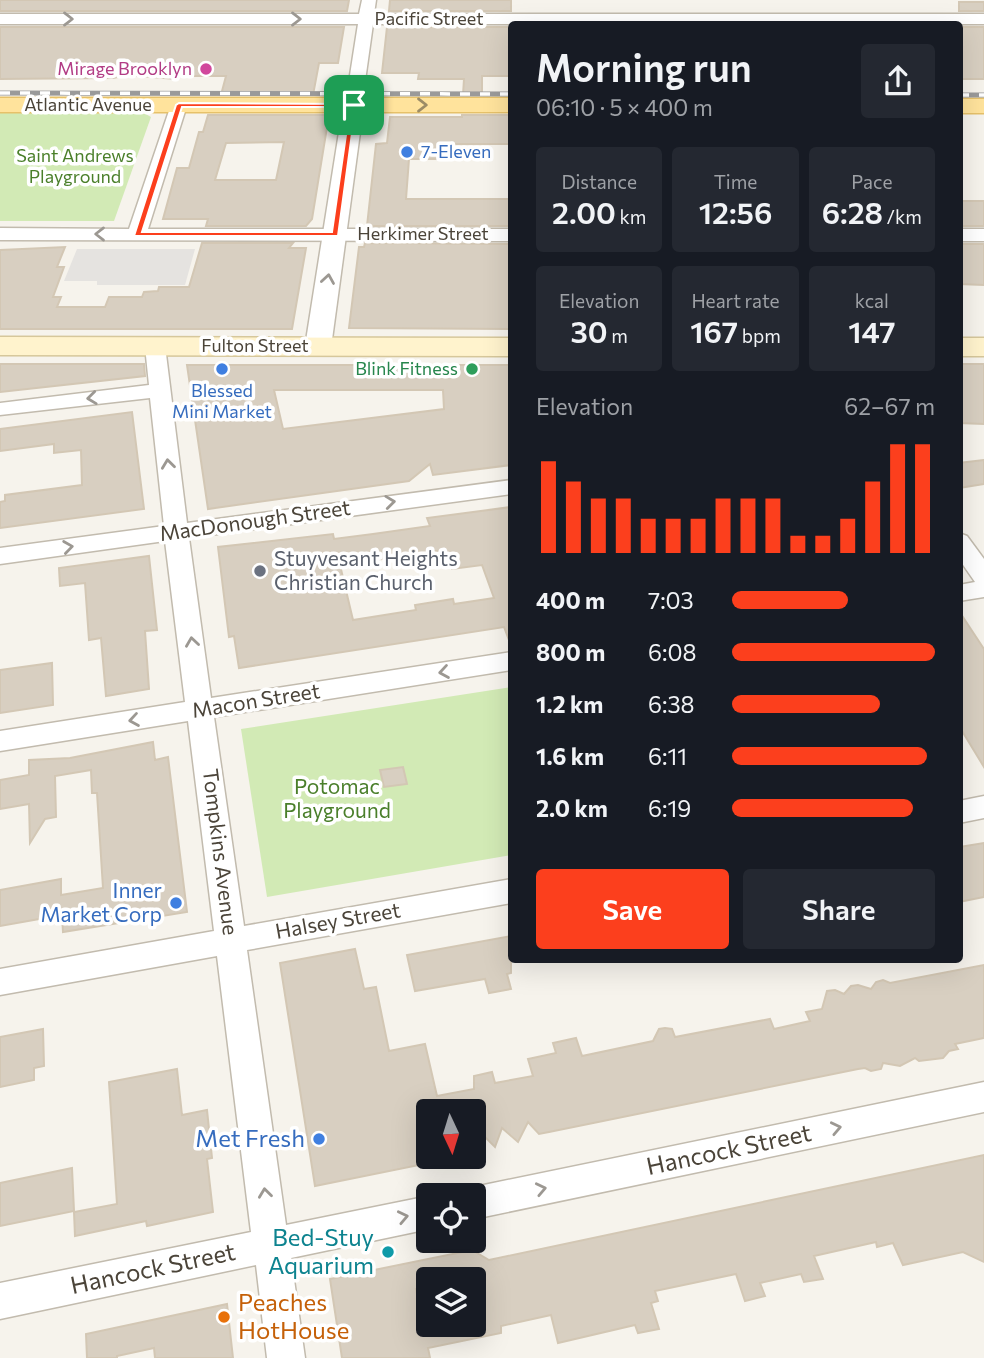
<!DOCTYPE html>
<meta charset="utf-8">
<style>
:root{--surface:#171b24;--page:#242831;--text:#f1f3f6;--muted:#9ea1a6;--accent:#fc3f1d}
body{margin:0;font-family:Commissioner,sans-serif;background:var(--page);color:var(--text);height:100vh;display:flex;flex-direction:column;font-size:26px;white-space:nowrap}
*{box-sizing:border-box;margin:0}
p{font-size:23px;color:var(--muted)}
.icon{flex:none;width:38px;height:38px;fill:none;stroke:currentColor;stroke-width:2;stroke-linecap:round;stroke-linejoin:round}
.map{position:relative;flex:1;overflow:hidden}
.sheet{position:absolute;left:508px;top:21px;width:455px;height:942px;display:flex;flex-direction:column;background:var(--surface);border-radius:7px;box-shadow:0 7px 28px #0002}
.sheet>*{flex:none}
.needle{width:46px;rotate:176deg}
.fabs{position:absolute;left:416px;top:1099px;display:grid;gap:14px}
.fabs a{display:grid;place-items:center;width:70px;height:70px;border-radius:7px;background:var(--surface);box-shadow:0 7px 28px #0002;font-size:35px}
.pin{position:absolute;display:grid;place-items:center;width:60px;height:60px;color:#fff;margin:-30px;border-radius:14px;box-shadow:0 4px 10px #0006}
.round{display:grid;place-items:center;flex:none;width:74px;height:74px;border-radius:7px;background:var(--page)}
.headline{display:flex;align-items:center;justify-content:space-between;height:119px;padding:0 28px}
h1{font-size:38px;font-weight:600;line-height:52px}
.metrics{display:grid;grid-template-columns:repeat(3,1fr);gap:10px;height:119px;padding:7px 28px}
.metrics div{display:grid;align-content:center;border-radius:7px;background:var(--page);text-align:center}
.metrics b{font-size:30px;font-weight:600}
.metrics small{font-size:19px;font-weight:400}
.metrics p{font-size:19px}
.chart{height:196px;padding:14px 28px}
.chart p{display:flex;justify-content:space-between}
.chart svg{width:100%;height:126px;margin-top:7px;stroke:var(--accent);stroke-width:6}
.primary-button{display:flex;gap:14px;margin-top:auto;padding:14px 28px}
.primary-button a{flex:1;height:80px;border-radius:7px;background:var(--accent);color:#fff;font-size:28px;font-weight:600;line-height:80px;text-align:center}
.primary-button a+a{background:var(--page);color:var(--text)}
ul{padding:0 28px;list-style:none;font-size:23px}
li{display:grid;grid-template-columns:112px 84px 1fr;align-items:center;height:52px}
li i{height:18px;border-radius:9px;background:var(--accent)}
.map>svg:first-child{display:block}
</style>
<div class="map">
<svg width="984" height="1358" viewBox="0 0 984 1358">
<rect width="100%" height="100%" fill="#f6f3ec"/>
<g fill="#d2eab5">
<path d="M 0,112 L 142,112 L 151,117 L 114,221 L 0,221 Z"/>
<path d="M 511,687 L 511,855 L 267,897 L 241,729 Z"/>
</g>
<path fill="#e5e3e0" d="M 77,249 L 195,249 L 185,285 L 97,285 L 97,281 L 64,281 Z"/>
<g fill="#d8cfc1" stroke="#d3c7b4" stroke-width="2" fill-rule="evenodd">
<path d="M 0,0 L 349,0 L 347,11 L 0,11 Z"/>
<path d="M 390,0 L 511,0 L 511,11 L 389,11 Z"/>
<rect x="959" y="2" width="25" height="9"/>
<path d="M 0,27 L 344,27 L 338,63 L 319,63 L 313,95 L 221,95 L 226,76 L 176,76 L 175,79 L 128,75 L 113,78 L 0,79 Z"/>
<path d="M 387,27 L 511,27 L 511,76 L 482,76 L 482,95 L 463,95 L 464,79 L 418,79 L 419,73 L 382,73 Z"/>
<rect x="959" y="27" width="25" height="52"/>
<path d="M 208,115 L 329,115 L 312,219 L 306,226 L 206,226 L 208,219 L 163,219 L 177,168 L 189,168 L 199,132 L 203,132 ZM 284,142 L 276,180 L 215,180 L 226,143 Z"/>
<path d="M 462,115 L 511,115 L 511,144 L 441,144 L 440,159 L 409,159 L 406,199 L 511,199 L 511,226 L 367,226 L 376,144 L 387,143 L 390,117 L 462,117 Z"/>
<rect x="959" y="201" width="25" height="25"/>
<path d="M 202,243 L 293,243 L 289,248 L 306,248 L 292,329 L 0,329 L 0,250 L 65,247 L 57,267 L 64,267 L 53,297 L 61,297 L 57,307 L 105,307 L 109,297 L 142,297 L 144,292 L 158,291 L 159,287 L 189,287 Z"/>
<path d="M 365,243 L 511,244 L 511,329 L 349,328 L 359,247 L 364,247 Z"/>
<path d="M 959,244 L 984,244 L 984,285 L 959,284 Z"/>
<path d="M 0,364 L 144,364 L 145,376 L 0,392 Z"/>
<path d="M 959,364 L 984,364 L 984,424 L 959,423 Z"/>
<path d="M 187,365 L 511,365 L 511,465 L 433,475 L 430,464 L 409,481 L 208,509 ZM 274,390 L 443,390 L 444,409 L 283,429 Z"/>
<path d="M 132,412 L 144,509 L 0,528 L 0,502 L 5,501 L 5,495 L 82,485 L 81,450 L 54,453 L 54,444 L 0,451 L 0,429 Z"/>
<path d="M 984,460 L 984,484 L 959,488 L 959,463 Z"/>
<path d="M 511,507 L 511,639 L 509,640 L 504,627 L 239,668 L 234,636 L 229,637 L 218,547 L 333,534 L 334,539 L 373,534 L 430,526 L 427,518 ZM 443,550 L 452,569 L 482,565 L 494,598 L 454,604 L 453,599 L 415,605 L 416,610 L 353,620 L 340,565 Z"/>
<path d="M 149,556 L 157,630 L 145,631 L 149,689 L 106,696 L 101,638 L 89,640 L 85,583 L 60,586 L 59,568 Z"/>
<path d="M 959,611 L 984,649 L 984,767 L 959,726 Z"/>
<path d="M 52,663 L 53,705 L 0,713 L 0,670 Z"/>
<path d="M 153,742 L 155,760 L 168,757 L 187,912 L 63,932 L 62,915 L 0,926 L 0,890 L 61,879 L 61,895 L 103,888 L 97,793 L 92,793 L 91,770 L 55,776 L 56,817 L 45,819 L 30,843 L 29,804 L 0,809 L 0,780 L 29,775 L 29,760 L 70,758 Z"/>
<path d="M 403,767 L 407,784 L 384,787 L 380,770 Z"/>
<path d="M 984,843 L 984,897 L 959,902 L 959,847 Z"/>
<path d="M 511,936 L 511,973 L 507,974 L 511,989 L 489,993 L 485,979 L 415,991 L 407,955 Z"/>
<path d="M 355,949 L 364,989 L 376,987 L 389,1051 L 425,1044 L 437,1096 L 474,1089 L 474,1076 L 492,1072 L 495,1083 L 533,1076 L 528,1059 L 556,1053 L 553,1043 L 576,1038 L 582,1056 L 653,1041 L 659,1029 L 665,1028 L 672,1029 L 675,1037 L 770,1019 L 774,1029 L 810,1021 L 806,1012 L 822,1009 L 827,991 L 835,990 L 844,994 L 851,986 L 858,985 L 871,989 L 876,982 L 883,980 L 890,983 L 984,965 L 984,1038 L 955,1044 L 958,1049 L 949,1051 L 943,1058 L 919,1061 L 915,1058 L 900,1066 L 883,1063 L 881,1069 L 871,1071 L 865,1068 L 858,1069 L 549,1132 L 539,1134 L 528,1122 L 518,1142 L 502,1128 L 495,1147 L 474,1126 L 474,1111 L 429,1111 L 429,1163 L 315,1186 L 280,963 Z"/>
<path d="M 43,1029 L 44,1066 L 34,1068 L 34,1080 L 0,1087 L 0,1037 Z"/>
<path d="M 177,1069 L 182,1115 L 207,1110 L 212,1158 L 207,1159 L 213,1212 L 147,1226 L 146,1221 L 75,1236 L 74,1212 L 117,1204 L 109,1082 Z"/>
<path d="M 984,1155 L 984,1262 L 963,1252 L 903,1265 L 893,1243 L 877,1247 L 876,1242 L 814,1256 L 823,1279 L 804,1282 L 801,1274 L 760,1283 L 765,1296 L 745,1301 L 736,1274 L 655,1291 L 658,1301 L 651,1303 L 659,1329 L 638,1333 L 635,1325 L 558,1343 L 551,1315 L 501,1326 L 501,1333 L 428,1348 L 430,1358 L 342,1358 L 330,1279 L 472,1250 L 489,1260 ZM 429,1279 L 474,1279 L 474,1325 L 423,1325 L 416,1289 L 429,1286 Z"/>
<path d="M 72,1168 L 74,1211 L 0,1226 L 0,1183 Z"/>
<path d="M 227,1304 L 233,1358 L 155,1358 L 154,1348 L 117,1356 L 117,1358 L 87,1358 L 86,1334 Z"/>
</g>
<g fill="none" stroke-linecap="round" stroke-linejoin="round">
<defs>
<g id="minor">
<path d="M 362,0 L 376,0 L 374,14 L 984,14 L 984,24 L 373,24 L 364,88 L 356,93 L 348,88 L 358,24 L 0,24 L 0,14 L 359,14 Z"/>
<path d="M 179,100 L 187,105 L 148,229 L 511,229 L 511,241 L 0,240 L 0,228 L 129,229 L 171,105 Z"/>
<rect x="959" y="229" width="25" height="12"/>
<path d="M 155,340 L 162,342 L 165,346 L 187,523 L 511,480 L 511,494 L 189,538 L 211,698 L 511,652 L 511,670 L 214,717 L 244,926 L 511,879 L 511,903 L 247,950 L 286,1225 L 429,1196 L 429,1229 L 291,1258 L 305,1358 L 267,1358 L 256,1265 L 0,1319 L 0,1283 L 251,1232 L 217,956 L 0,995 L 0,969 L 214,931 L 188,721 L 0,751 L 0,731 L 185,702 L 165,541 L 0,564 L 0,548 L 164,526 L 150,398 L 0,415 L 0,403 L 149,385 L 145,346 L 148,342 Z"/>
<path d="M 959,533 L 967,536 L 984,559 L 984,597 L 959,601 L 959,585 L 975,582 L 959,559 Z"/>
<path d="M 984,796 L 984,818 L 959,823 L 959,801 Z"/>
<path d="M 984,1082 L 984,1112 L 474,1219 L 474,1195 L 460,1195 L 462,1191 L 474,1187 Z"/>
</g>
<path id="tertiary" d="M 356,82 L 363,84 L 366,88 L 331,347 L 327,353 L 318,355 L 309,353 L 305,347 L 346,88 L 349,84 Z"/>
<g id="secondary">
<path d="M 0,337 L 511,338 L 511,356 L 0,355 Z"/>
<rect x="959" y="338" width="25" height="18"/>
</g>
<g id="primary">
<rect x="0" y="98" width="511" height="14"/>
<rect x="959" y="99" width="25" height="14"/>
</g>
</defs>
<use href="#minor" stroke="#c2bbae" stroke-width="3"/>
<use href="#tertiary" stroke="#c2bbae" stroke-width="3"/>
<use href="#secondary" stroke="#d6c79b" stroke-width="3"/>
<use href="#primary" stroke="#e6c16a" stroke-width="3"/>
<use href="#minor" fill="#fff" fill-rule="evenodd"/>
<use href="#tertiary" fill="#fff" fill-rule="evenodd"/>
<use href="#secondary" fill="#fff3cd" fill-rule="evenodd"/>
<use href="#primary" fill="#ffe39c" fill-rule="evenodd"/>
<defs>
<g id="rail">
<path d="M 0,93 L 511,94"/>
<path d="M 959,95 L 984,95"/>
</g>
</defs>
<use href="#rail" stroke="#9a9a9a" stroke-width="5"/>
<use href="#rail" stroke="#fff" stroke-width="3.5" stroke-dasharray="10" stroke-linecap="butt"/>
</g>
<defs><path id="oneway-chevron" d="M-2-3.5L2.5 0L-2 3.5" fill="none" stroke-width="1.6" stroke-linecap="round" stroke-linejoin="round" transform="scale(1.75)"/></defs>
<g stroke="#9c9892">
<use href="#oneway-chevron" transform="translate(68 19)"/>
<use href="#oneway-chevron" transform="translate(296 19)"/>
<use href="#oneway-chevron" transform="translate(100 234) rotate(-180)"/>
<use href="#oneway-chevron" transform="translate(328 279) rotate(-81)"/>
<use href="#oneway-chevron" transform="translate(92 398) rotate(173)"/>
<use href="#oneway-chevron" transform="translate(168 464) rotate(-97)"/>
<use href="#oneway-chevron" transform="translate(390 502) rotate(-7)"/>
<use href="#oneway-chevron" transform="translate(68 547) rotate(-8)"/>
<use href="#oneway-chevron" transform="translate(192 642) rotate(-98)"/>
<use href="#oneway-chevron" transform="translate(444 672) rotate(171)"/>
<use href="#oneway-chevron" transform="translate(134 720) rotate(171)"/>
<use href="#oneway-chevron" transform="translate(836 1128) rotate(-12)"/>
<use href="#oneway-chevron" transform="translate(541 1189) rotate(-12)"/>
<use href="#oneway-chevron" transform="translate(265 1193) rotate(-97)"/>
<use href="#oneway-chevron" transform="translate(403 1217) rotate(-12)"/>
</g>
<use stroke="#9c8c66" href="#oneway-chevron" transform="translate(422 105)"/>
<path fill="#fc3f1d" stroke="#fff" stroke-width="2" fill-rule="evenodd" d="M 179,103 L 356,104 L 338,236 L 134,236 L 176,105 ZM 182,107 L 350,107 L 332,232 L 142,232 Z"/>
<circle fill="#d1479c" stroke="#fff" stroke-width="2.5" cx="206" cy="69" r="7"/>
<g fill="#3f7fe0" stroke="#fff" stroke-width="2.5">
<circle cx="407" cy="152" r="7"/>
<circle cx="222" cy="369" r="7"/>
<circle cx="176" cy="903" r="7"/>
<circle cx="319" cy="1139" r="7"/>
</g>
<circle fill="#2e9e5b" stroke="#fff" stroke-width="2.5" cx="472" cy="369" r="7"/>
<circle fill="#6b7280" stroke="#fff" stroke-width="2.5" cx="260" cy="571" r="7"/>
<circle fill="#0f9aa8" stroke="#fff" stroke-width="2.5" cx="388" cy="1252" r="7"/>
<circle fill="#e8710a" stroke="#fff" stroke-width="2.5" cx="224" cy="1317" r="7"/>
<g text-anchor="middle" stroke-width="7" stroke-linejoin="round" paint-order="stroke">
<g font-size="18" fill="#4b4439" stroke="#fff">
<text x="429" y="25">Pacific Street</text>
<text x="88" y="111">Atlantic Avenue</text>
<text x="423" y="240">Herkimer Street</text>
<text x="255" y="352">Fulton Street</text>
</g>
<g font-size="18" fill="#b23c85" stroke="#fff" text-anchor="end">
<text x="192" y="75">Mirage Brooklyn</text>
</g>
<g font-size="18" fill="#366cbe" stroke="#fff" text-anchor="start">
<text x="421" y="158">7-Eleven</text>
<text x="222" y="397" text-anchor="middle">Blessed<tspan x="222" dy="21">Mini Market</tspan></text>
</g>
<g font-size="18" fill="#4a7f2a" stroke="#fff">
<text x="75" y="162">Saint Andrews<tspan x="75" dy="21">Playground</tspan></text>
</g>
<g font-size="18" fill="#27864d" stroke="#fff" text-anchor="end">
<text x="458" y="375">Blink Fitness</text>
</g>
<g font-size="21" fill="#4b4439" stroke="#fff">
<text transform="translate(255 521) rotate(-8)" y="7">MacDonough Street</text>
<text transform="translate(256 701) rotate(-9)" y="7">Macon Street</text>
<text transform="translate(220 852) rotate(83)" y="7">Tompkins Avenue</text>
<text transform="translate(338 921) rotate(-10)" y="7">Halsey Street</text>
</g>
<g font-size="21" fill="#5b616d" stroke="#fff" text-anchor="start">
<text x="274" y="566">Stuyvesant Heights<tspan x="274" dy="24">Christian Church</tspan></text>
</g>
<g font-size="21" fill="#4a7f2a" stroke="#fff">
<text x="337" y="794">Potomac<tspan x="337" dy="24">Playground</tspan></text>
</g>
<g font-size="21" fill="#366cbe" stroke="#fff" text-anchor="end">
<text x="162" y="898">Inner<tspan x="162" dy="24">Market Corp</tspan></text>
</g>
<g font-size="24" fill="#366cbe" stroke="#fff" text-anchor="end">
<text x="305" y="1147">Met Fresh</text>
</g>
<g font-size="24" fill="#4b4439" stroke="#fff">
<text transform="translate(729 1150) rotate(-12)" y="8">Hancock Street</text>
<text transform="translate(153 1269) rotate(-12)" y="8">Hancock Street</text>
</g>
<g font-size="24" fill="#0d838f" stroke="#fff" text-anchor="end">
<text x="374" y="1246">Bed-Stuy<tspan x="374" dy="28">Aquarium</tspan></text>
</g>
<g font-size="24" fill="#c56008" stroke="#fff" text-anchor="start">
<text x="238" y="1311">Peaches<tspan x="238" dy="28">HotHouse</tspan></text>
</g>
</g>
</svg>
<div class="fabs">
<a><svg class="needle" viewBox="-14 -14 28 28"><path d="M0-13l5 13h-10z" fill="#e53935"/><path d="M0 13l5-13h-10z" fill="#9ea1a6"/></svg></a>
<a><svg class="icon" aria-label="locate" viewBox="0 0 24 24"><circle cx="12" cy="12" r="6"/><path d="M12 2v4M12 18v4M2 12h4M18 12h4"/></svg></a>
<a><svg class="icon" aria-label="layers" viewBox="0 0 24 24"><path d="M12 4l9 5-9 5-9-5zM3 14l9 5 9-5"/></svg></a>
</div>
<div class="pin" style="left:354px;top:105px;background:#1e9e55"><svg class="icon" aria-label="arrive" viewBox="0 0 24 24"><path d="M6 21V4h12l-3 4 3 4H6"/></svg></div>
<section class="sheet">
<div class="headline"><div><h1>Morning run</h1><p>06:10 · 5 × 400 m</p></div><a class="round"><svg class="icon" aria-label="share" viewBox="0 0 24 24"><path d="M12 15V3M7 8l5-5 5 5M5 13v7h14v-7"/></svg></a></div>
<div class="metrics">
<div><p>Distance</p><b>2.00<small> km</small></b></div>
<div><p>Time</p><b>12:56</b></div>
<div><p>Pace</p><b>6:28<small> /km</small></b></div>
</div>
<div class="metrics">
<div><p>Elevation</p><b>30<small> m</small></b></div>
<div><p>Heart rate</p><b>167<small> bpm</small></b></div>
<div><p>kcal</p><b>147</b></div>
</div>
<div class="chart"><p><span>Elevation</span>62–67 m</p>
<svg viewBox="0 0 160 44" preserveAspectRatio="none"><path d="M5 44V12M15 44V19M25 44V25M35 44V25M45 44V32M55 44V32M65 44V32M75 44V25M85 44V25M95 44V25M105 44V38M115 44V38M125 44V32M135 44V19M145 44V6M155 44V6"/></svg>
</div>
<ul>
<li><b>400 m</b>7:03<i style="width:57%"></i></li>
<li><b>800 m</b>6:08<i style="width:100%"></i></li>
<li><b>1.2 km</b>6:38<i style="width:73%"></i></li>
<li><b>1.6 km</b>6:11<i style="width:96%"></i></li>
<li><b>2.0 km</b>6:19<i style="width:89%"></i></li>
</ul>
<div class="primary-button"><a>Save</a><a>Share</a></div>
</section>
</div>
